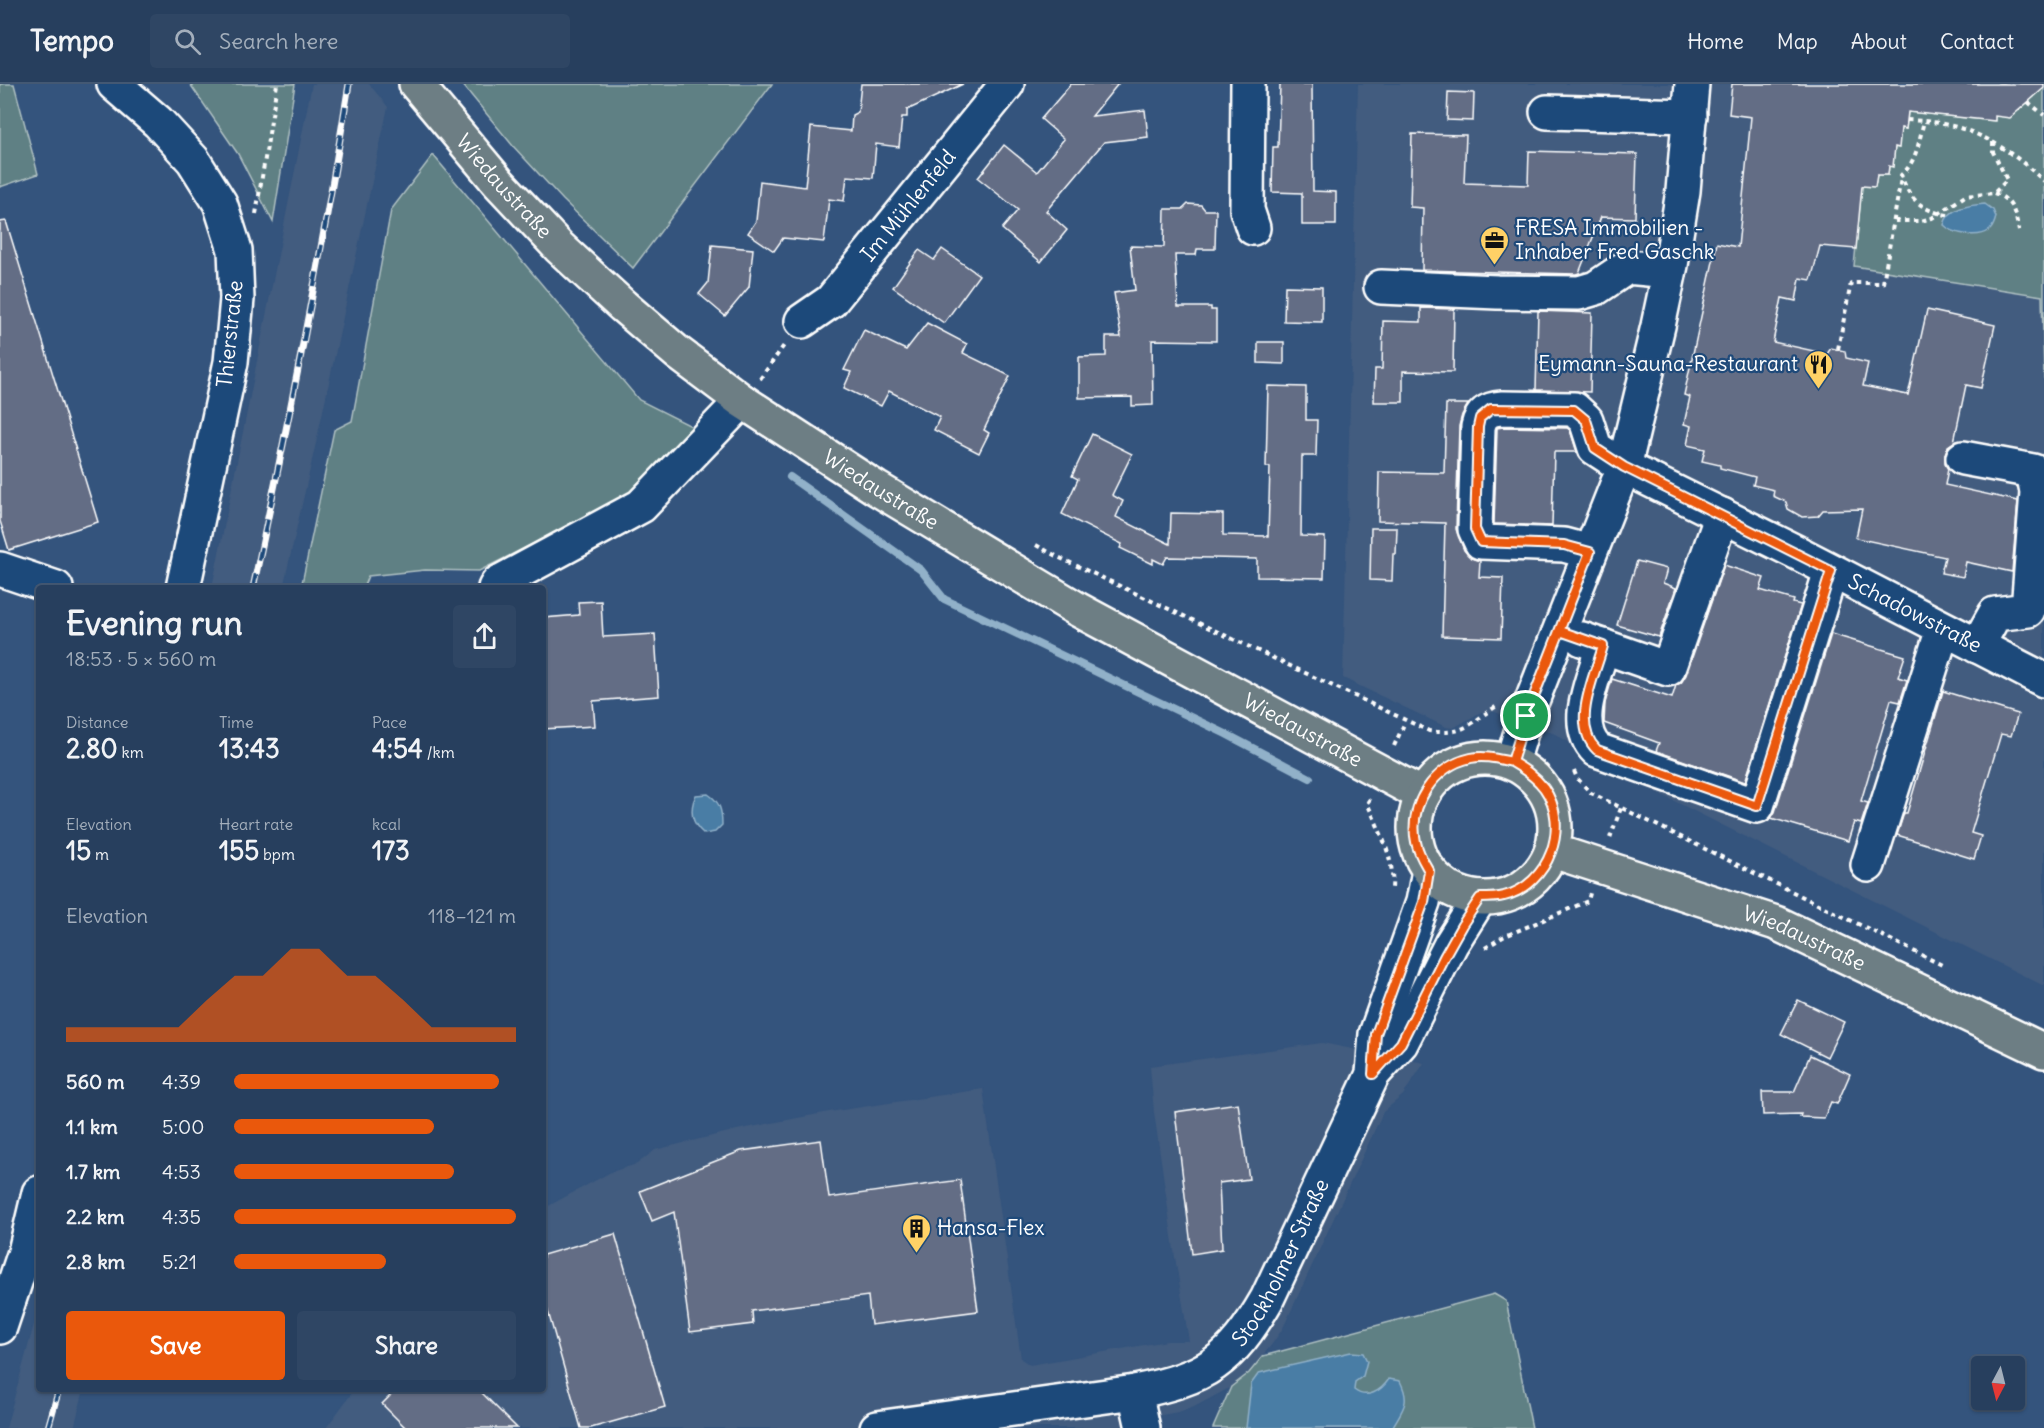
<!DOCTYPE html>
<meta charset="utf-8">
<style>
:root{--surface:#273f5e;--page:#2f4664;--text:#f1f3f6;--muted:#a4afbc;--line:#435873;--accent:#ea580c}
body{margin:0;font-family:Delius,sans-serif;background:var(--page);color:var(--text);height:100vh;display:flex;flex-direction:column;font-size:22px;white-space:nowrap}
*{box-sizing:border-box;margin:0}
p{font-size:20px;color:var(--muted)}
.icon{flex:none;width:33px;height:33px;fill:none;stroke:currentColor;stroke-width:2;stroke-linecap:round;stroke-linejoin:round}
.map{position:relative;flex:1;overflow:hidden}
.sheet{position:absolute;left:36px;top:501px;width:510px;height:807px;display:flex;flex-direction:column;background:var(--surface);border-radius:6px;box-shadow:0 2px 4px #0004,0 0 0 2px var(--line)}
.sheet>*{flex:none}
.needle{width:39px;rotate:187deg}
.tools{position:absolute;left:1971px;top:1272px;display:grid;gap:12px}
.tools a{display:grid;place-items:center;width:54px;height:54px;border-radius:6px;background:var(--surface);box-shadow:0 2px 4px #0004,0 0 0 2px var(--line);font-size:30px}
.pin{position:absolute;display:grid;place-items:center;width:51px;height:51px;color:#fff;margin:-26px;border:3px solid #fff;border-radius:50%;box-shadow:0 2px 6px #0007}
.round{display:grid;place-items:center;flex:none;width:63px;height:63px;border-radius:6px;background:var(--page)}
.head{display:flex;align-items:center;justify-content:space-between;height:102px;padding:0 30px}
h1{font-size:33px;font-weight:800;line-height:45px}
.stats{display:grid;grid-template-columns:repeat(3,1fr);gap:9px;height:102px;padding:6px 30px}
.stats div{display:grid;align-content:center}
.stats b{font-size:26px;font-weight:800}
.stats small{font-size:16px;font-weight:400}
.stats p{font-size:16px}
.chart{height:168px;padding:12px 30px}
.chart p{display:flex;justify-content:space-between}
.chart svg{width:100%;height:108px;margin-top:6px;fill:var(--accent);opacity:.7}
.primary-button{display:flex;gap:12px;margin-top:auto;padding:12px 30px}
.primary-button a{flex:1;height:69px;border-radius:6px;background:var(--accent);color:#fff;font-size:24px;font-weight:800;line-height:69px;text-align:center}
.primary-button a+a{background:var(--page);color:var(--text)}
ul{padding:0 30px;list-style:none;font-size:20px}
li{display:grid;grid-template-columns:96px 72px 1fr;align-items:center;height:45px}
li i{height:15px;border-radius:8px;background:var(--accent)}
header{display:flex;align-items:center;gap:36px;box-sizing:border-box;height:84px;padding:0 30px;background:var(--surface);border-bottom:2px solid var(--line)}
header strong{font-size:28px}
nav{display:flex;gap:33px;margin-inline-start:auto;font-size:21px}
.search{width:420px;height:54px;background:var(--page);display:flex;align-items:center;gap:15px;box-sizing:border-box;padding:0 21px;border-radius:6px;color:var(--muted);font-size:22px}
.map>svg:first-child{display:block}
</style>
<header>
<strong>Tempo</strong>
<div class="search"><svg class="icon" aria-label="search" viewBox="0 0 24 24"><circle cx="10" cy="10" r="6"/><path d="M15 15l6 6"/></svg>Search here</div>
<nav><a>Home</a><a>Map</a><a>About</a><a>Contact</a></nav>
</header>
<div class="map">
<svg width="2044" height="1344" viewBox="0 0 2044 1344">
<rect width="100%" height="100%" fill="#34547d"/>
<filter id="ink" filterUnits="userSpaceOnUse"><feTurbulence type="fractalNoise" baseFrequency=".0167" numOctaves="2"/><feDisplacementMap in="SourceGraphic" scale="12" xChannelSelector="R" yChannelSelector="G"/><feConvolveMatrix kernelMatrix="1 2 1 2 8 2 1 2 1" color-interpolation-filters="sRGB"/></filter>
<g filter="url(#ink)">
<g fill="#425c7f">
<path d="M 312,0 L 369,0 L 388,23 L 318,350 L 283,504 L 212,504 Z"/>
<path d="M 1358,0 L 2044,0 L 2044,902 L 1634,697 L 1555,650 L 1495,628 L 1481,628 L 1453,644 L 1446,643 L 1343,594 Z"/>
<path d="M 1322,959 L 1424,979 L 1403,1011 L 1383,1028 L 1283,1244 L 1272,1260 L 1249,1289 L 1231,1303 L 1194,1323 L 1178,1328 L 1129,1337 L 1131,1344 L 326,1344 L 355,1305 L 543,1305 L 543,1125 L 611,1088 L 637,1080 L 655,1066 L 741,1045 L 829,1028 L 983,1005 L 1021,1275 L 1030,1281 L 1167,1257 L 1189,1257 L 1175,1173 L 1154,1028 L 1150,982 Z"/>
<path d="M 39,1222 L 39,1305 L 84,1305 L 74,1344 L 6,1344 Z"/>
</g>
<g fill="#5f8084" stroke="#afc0c2" stroke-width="1.5">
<path d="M 0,0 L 14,0 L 38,90 L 0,103 Z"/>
<path d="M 190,0 L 295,0 L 273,138 L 238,70 Z"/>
<path d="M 462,0 L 772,0 L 633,184 L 563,116 L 513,62 Z"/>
<path d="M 2044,0 L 2044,295 L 2042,212 L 1854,182 L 1862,102 L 1875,103 L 1877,91 L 1888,91 L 1889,82 L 1892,82 L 1895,63 L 1898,64 L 1901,44 L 1906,45 L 1908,28 L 1994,37 L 1995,32 Z"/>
<path d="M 433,71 L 639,316 L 697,345 L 655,398 L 479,487 L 425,486 L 368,492 L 363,504 L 301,504 L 334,346 L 352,337 L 391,126 Z"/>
<path d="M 1426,857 L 1438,863 L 1411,904 L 1409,903 Z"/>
<path d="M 1494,1210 L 1506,1217 L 1532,1344 L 1213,1344 L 1231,1303 L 1249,1289 L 1263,1272 Z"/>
</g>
<g fill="#487da5" stroke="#91b1c9" stroke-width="1.5">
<path d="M 1985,120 L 1993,126 L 1996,133 C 1995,137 1993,143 1990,146 C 1978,155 1953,150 1944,141 C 1947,124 1969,121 1985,120 Z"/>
<path d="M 708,710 C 720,718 722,726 722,741 L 715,748 L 704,750 C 691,739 689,726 696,711 Z"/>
<path d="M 1351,1268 L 1363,1269 L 1367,1277 L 1363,1292 L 1355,1298 L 1354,1306 C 1367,1316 1381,1307 1389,1295 L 1400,1297 C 1411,1319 1403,1324 1392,1344 L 1246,1344 L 1251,1300 L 1259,1289 Z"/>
</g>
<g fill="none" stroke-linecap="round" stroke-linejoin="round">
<path stroke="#91b1c9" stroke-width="8" d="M 790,393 L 921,486 L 944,515 L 1226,650 L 1310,694"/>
</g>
<g fill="#646d85" stroke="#fff" stroke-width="1.5">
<path d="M 861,0 L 963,0 L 907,26 L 907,33 L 902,33 L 899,63 L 876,60 L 873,94 L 847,92 L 844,117 L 829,115 L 824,158 L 783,154 L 774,167 L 748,149 L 756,137 L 760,97 L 805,103 L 811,43 L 851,47 L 852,31 L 858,28 Z"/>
<path d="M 1071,0 L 1118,0 L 1092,32 L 1145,26 L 1148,53 L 1104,58 L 1046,127 L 1067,146 L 1041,178 L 1002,145 L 1018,126 L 978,94 L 1004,61 L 1037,88 L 1064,55 L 1041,35 Z"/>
<path d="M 1280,0 L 1312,0 L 1313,107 L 1336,108 L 1336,141 L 1302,141 L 1302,109 L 1272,108 L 1273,63 L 1278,63 Z"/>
<path d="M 1732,0 L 2044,0 L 2044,4 L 2010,34 L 1995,32 L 1995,37 L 1908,28 L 1906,45 L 1901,44 L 1899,64 L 1895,63 L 1893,83 L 1889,82 L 1888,91 L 1877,91 L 1875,103 L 1862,102 L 1856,165 L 1820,162 L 1811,196 L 1800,194 L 1796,217 L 1782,214 L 1773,258 L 1827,270 L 1831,264 L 1845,267 L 1846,274 L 1868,279 L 1863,302 L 1908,311 L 1927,226 L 1995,241 L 1981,304 L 1966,301 L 1954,358 L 1948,362 L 1945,370 L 1945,380 L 1948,385 L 1945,401 L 2018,417 L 2012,488 L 1966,478 L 1963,493 L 1941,489 L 1945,473 L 1856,454 L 1862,425 L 1823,426 L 1818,432 L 1802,433 L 1788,425 L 1786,418 L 1773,412 L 1774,406 L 1753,401 L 1755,393 L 1720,384 L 1720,381 L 1702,377 L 1705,365 L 1687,361 L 1691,342 L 1684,340 L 1690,313 L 1684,311 L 1717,159 L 1738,163 L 1751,33 L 1729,30 Z"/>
<path d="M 1448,8 L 1474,9 L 1473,37 L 1447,36 Z"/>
<path d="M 1412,50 L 1466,51 L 1464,99 L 1528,101 L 1529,67 L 1637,70 L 1635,134 L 1601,133 L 1579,189 L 1576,190 L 1422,186 L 1423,124 L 1410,123 Z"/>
<path d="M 1188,120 L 1201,121 L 1205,126 L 1216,126 L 1215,165 L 1197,165 L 1196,171 L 1175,171 L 1178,223 L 1211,223 L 1211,226 L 1216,226 L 1216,257 L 1152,256 L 1153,321 L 1132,322 L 1132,313 L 1079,314 L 1079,273 L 1106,272 L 1106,253 L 1121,253 L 1114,209 L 1135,206 L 1130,162 L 1164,163 L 1165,125 L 1183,125 Z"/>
<path d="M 6,137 L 98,438 L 9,466 L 0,437 L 0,138 Z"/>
<path d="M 712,161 L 753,165 L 749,203 L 725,232 L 699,210 L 708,199 Z"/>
<path d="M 942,165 L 979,191 L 944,239 L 893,203 L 919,166 L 934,176 Z"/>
<path d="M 1285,202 L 1322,203 L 1322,238 L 1284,237 Z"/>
<path d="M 1421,224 L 1454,225 L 1453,288 L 1403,287 L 1403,318 L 1374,318 L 1375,285 L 1382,285 L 1383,237 L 1421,238 Z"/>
<path d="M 1538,227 L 1592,229 L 1590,308 L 1536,306 Z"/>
<path d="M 927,239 L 967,260 L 963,269 L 1010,292 L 984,346 L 989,349 L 979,369 L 934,346 L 940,333 L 889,307 L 881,322 L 844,304 L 851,288 L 844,286 L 864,246 L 906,266 Z"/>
<path d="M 1258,258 L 1284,258 L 1284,280 L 1258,279 Z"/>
<path d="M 1268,302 L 1306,303 L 1306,336 L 1317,336 L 1316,372 L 1302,372 L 1301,452 L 1325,453 L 1324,494 L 1257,493 L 1257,475 L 1167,473 L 1163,480 L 1153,475 L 1153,480 L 1120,464 L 1122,460 L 1062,430 L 1078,395 L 1072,392 L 1092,350 L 1132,370 L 1112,411 L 1123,417 L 1116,433 L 1170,460 L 1171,429 L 1223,430 L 1223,451 L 1268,452 L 1270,383 L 1266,383 Z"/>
<path d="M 1446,320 L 1468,320 L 1462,331 L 1459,342 L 1456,445 L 1464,466 L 1471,474 L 1480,477 L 1479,493 L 1503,494 L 1501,554 L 1442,552 L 1445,439 L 1378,437 L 1379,388 L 1444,389 Z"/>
<path d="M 1503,343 L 1567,344 L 1570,346 L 1577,368 L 1554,368 L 1552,442 L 1494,440 L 1497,346 L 1497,344 Z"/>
<path d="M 1371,444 L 1397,444 L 1396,470 L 1393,470 L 1392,497 L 1370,496 Z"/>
<path d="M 1637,477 L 1667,485 L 1663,499 L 1676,504 L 1659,553 L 1617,541 Z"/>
<path d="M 1724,481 L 1764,494 L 1760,506 L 1794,516 L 1793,519 L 1801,521 L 1745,698 L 1656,667 L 1659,659 L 1604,639 L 1605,619 L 1612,595 L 1672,614 L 1676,601 L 1681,599 L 1686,591 Z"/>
<path d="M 601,517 L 603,553 L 655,550 L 659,612 L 593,617 L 595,642 L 543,645 L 543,534 L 579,531 L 578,518 Z"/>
<path d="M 1831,550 L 1905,572 L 1898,593 L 1907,596 L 1900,618 L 1891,616 L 1861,717 L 1868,719 L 1861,740 L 1854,738 L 1848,757 L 1771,734 L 1775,728 Z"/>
<path d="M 1943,607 L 2018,630 L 2011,652 L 2001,650 L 1971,749 L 1981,752 L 1974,775 L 1897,751 L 1904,729 L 1907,729 Z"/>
<path d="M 1798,916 L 1844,938 L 1827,973 L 1781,950 Z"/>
<path d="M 1810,971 L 1850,990 L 1837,1020 L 1831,1018 L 1824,1034 L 1800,1033 L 1801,1030 L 1763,1031 L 1762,1008 L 1794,1008 Z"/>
<path d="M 1238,1019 L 1249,1095 L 1219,1099 L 1222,1165 L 1192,1170 L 1175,1028 Z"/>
<path d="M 821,1056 L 829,1114 L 960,1096 L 978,1227 L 871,1241 L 868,1212 L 752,1227 L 753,1240 L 690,1248 L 674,1128 L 652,1137 L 640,1107 L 741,1067 Z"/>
<path d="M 615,1150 L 665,1323 L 591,1344 L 581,1344 L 543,1210 L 543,1171 Z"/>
<path d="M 397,1305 L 478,1305 L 517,1344 L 406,1344 L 382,1320 Z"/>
</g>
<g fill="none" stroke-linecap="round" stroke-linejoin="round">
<defs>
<g id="minor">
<path d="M 114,0 L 158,38 L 193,76 L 220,119 L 235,166 L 237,215 L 231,278 L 183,504"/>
<path d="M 1248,0 L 1247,126 L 1253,144"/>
<path d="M 1547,28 L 1690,32"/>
<path d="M 1381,203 L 1497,208 L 1579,209 L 1596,204 L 1627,183 L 1669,187"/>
<path id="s1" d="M 802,237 L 831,217 L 1007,0"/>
<path d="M 1963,374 L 2033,387 L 2037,408 L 2028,526 L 1995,530 L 1977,562"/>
<path id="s2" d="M 1590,468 L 1564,461 L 1481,458 L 1475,445 L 1478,343 C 1481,329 1488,325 1502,324 L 1574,325 L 1586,336 L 1595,364 L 1624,383 L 1794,467 L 2044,596"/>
<path d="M 0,485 L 56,504"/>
<path d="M 495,504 L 498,499 L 641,422 L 742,317"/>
<path d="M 1582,555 L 1668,585 L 1722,431"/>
<path d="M 1603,562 C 1595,592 1570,640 1597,666 L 1757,722 L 1831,487"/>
<path d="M 1512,678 L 1526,632 L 1624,383 L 1658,242 L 1671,181 L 1683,107 L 1692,0"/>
<path d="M 1868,781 L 1943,545"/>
<path d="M 1373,990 L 1376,950 L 1423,818 L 1429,787"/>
<path d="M 0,1243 L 25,1168 L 39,1109"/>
<path d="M 1135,1308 L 1143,1344"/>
<path id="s3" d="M 877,1344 L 1135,1308 C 1207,1293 1230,1279 1267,1215 L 1373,990 L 1401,959 L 1451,860 L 1480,814"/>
</g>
<g id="major">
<path id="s4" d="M 416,0 L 498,98 L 559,163 L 623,222 L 678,269 L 742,317 L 876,404 L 1077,525 L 1423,711"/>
<circle cx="1485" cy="744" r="70"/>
<path id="s5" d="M 1553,767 L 1776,839 L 2044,967"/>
</g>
</defs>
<use href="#minor" stroke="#fff" stroke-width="38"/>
<use href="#major" stroke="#fff" stroke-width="38"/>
<g stroke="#fff" stroke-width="4" stroke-dasharray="4.5 4.5" stroke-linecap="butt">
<path d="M 2028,18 L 2044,31"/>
<path d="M 1907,36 L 1924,37"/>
<path d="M 1994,109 C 2013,116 2015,129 2019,147"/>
<path d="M 256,130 L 277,0"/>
<path d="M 1948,131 C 1922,127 1909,115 1901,91 C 1917,78 1919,56 1924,37 C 1974,42 2007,63 2044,97"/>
<path d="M 1895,137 L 1921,137 L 1932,134 L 1965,112 L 1994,109 L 2007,96 L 1993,68 L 1993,58"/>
<path d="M 1838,265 L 1851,199 L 1883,199 L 1901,94"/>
<path d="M 760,295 L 785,260"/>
<path d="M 1036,461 L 1058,473 L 1429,647 C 1466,652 1469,639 1497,622"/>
<path d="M 1394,662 L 1405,638"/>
<path d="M 1574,687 L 1577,694 L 1591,709 L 1944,882"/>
<path d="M 1370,715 L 1367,719 C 1379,745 1395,775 1392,804"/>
<path d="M 1610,754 L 1621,724"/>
<path d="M 1485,864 L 1503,853 L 1588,817 L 1590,809"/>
</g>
<use href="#minor" stroke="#1f4a7a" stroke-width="33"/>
<use href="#major" stroke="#6d7e84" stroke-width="33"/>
<defs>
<g id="rail">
<path d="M 253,504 C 289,337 322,169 349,0"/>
<path d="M 48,1344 L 59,1305"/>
</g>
</defs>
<use href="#rail" stroke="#fff" stroke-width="7"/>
<use href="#rail" stroke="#1f4a7a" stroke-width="4.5" stroke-dasharray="14" stroke-linecap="butt"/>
</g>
</g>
<g fill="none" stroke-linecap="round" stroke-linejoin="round" filter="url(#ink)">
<defs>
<path id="route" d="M 1526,632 L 1512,678 C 1498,675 1485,671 1471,674 C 1434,682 1408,721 1416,758 C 1418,769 1424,778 1429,787 L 1424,818 L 1376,950 L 1373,990 L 1401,959 L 1444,873 L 1462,841 L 1480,814 C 1488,814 1497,814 1504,812 C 1549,801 1571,742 1544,704 C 1535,692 1524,685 1512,678 L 1526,632 L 1560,547 L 1603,562 C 1595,592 1570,640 1597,666 L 1757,722 L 1831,487 L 1624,383 L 1595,364 L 1586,336 L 1574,326 L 1491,325 L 1480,334 L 1478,343 L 1475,445 L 1481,458 L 1564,461 L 1590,468 L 1526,632"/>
</defs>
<use href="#route" stroke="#fff" stroke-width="12"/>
<use href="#route" stroke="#ea580c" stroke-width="8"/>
</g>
<defs>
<symbol id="office-pin" viewBox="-11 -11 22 30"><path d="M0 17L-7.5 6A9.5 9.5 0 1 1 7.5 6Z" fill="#ffd166" stroke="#1f4a7a"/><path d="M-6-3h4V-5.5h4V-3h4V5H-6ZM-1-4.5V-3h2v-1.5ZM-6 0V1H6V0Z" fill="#111"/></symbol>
<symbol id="restaurant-pin" viewBox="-11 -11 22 30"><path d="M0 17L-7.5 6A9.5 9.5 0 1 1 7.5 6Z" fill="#ffd166" stroke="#1f4a7a"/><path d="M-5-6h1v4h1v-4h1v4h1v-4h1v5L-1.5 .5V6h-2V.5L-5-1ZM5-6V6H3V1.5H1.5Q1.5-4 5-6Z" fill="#111"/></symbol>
<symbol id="building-pin" viewBox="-11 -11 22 30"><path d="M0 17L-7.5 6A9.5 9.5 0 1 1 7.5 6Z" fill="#ffd166" stroke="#1f4a7a"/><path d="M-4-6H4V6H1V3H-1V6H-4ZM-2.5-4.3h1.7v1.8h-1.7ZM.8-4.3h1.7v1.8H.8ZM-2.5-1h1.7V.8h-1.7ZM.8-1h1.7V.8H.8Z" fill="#111"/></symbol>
</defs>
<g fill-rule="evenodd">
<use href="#office-pin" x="1478" y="140" width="33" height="45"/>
<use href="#restaurant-pin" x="1802" y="264" width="33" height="45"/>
<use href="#building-pin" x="900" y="1128" width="33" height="45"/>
</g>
<g text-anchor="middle" stroke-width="4.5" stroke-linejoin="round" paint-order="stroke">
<g font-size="21" fill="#fff" stroke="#1f4a7a">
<text dy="7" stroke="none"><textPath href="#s4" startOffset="135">Wiedaustraße</textPath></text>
<text dy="7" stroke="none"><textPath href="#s1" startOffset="158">Im Mühlenfeld</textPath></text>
<text transform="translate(230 250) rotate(-84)" y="7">Thierstraße</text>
<text dy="7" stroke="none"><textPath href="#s4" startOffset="621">Wiedaustraße</textPath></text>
<text dy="7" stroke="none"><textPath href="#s2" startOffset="738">Schadowstraße</textPath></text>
<text dy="7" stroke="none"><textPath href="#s4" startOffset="1107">Wiedaustraße</textPath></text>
<text dy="7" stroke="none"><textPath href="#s5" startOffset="266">Wiedaustraße</textPath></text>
<text dy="7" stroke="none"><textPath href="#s3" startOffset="468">Stockholmer Straße</textPath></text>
</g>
<g font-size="21" fill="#fff" stroke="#1f4a7a" text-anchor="start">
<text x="1515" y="151">FRESA Immobilien -<tspan x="1515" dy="24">Inhaber Fred Gaschk</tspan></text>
<text x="1798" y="287" text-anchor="end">Eymann-Sauna-Restaurant</text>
<text x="937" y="1151">Hansa-Flex</text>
</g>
</g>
</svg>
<div class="tools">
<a><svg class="needle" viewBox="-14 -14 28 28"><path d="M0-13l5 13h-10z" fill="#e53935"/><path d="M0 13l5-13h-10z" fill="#a4afbc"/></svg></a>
</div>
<div class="pin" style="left:1526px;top:632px;background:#1e9e55"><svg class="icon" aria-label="arrive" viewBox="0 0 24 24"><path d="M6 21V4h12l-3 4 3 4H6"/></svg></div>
<section class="sheet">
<div class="head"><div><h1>Evening run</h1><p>18:53 · 5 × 560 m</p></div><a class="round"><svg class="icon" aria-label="share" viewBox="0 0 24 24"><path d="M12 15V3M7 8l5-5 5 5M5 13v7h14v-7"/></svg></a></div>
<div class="stats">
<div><p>Distance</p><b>2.80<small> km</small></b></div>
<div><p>Time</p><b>13:43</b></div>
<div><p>Pace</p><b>4:54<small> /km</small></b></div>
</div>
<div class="stats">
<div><p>Elevation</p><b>15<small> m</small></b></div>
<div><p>Heart rate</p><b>155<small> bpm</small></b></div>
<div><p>kcal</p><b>173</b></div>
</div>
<div class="chart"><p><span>Elevation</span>118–121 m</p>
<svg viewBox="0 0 160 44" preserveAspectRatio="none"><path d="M0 44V38L10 38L20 38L30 38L40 38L50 27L60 17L70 17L80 6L90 6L100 17L110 17L120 27L130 38L140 38L150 38L160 38V44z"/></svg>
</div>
<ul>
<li><b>560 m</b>4:39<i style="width:94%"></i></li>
<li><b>1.1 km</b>5:00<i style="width:71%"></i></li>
<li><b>1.7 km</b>4:53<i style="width:78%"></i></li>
<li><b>2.2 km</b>4:35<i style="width:100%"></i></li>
<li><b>2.8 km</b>5:21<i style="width:54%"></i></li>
</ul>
<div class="primary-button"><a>Save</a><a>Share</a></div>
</section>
</div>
